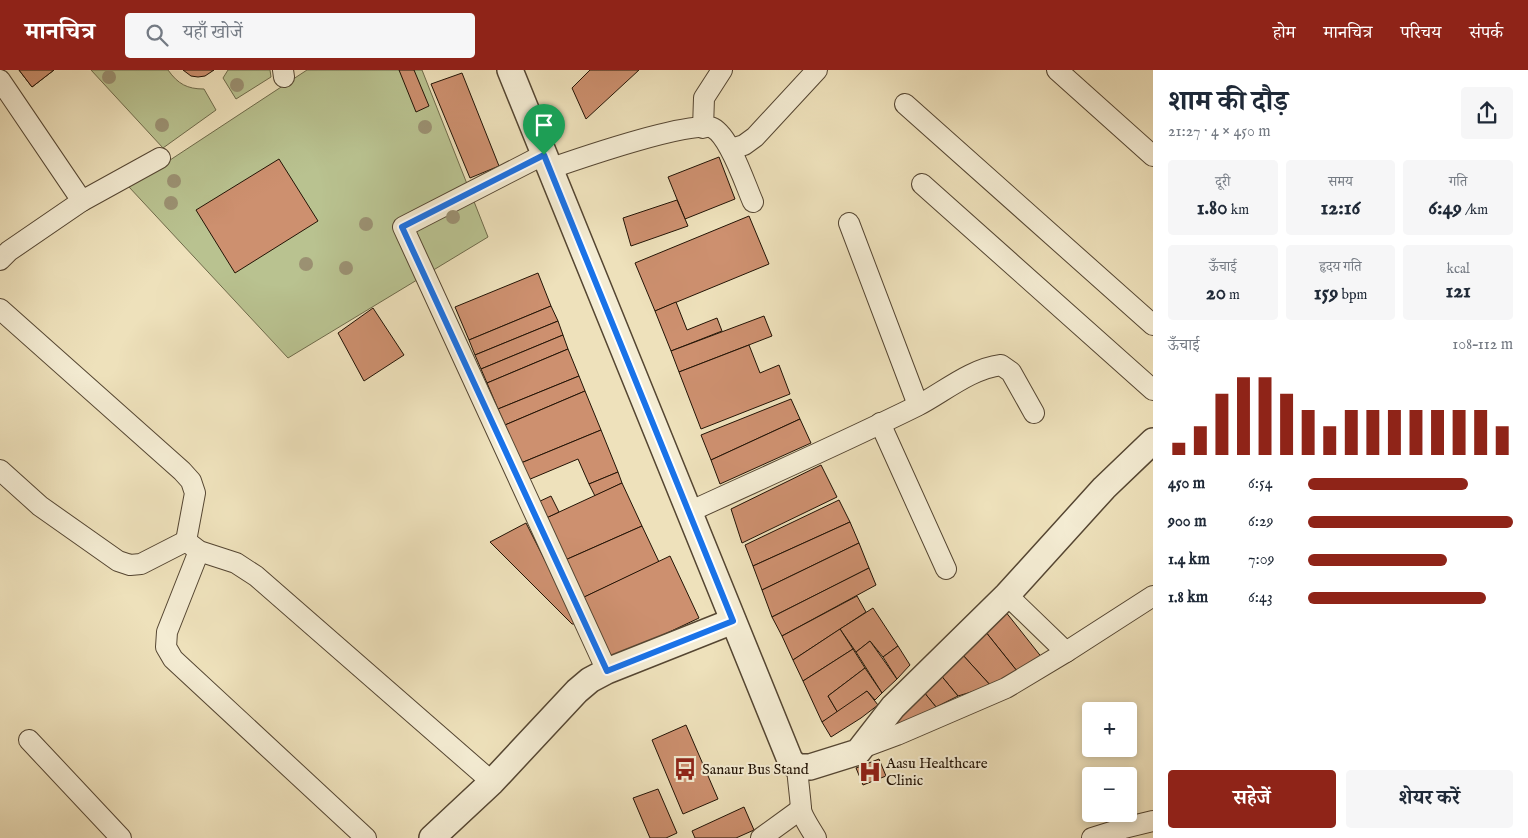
<!DOCTYPE html>
<html lang="hi">
<meta charset="utf-8">
<style>
:root{--surface:#fff;--page:#f6f6f7;--text:#1f2937;--muted:#747a83;--accent:#8f2418}
body{margin:0;font-family:"IM FELL English","Noto Serif Devanagari",serif;background:var(--page);color:var(--text);height:100vh;display:flex;flex-direction:column;font-size:19px;white-space:nowrap}
*{box-sizing:border-box;margin:0}
p{font-size:16px;color:var(--muted)}
.icon{flex:none;width:28px;height:28px;fill:none;stroke:currentColor;stroke-width:2;stroke-linecap:round;stroke-linejoin:round}
.map{position:relative;flex:1;overflow:hidden}
.drawer{display:flex;flex-direction:column;background:var(--surface);width:375px}
.drawer>*{flex:none}
.tools{position:absolute;left:1082px;top:632px;display:grid;gap:10px}
.tools a{display:grid;place-items:center;width:55px;height:55px;border-radius:5px;background:var(--surface);box-shadow:0 2px 8px #0003;font-size:25px}
.pin{position:absolute;display:grid;place-items:center;width:42px;height:42px;color:#fff;margin:-51px -21px;border-radius:50% 50% 50% 0;rotate:-45deg;box-shadow:0 0 5px #0007}
.pin .icon{rotate:45deg}
.round{display:grid;place-items:center;flex:none;width:52px;height:52px;border-radius:5px;background:var(--page)}
.summary{display:flex;align-items:center;justify-content:space-between;height:85px;padding:0 15px}
h1{font-size:28px;font-weight:700;line-height:38px}
.metrics{display:grid;grid-template-columns:repeat(3,1fr);gap:8px;height:85px;padding:5px 15px}
.metrics div{display:grid;align-content:center;border-radius:5px;background:var(--page);text-align:center}
.metrics b{font-size:21px;font-weight:700}
.metrics small{font-size:14px;font-weight:400}
.metrics p{font-size:14px}
.chart{height:140px;padding:10px 15px}
.chart p{display:flex;justify-content:space-between}
.chart svg{width:100%;height:90px;margin-top:5px;stroke:var(--accent);stroke-width:6}
.action{display:flex;gap:10px;margin-top:auto;padding:10px 15px}
.action a{flex:1;height:58px;border-radius:5px;background:var(--accent);color:#fff;font-size:20px;font-weight:700;line-height:58px;text-align:center}
.action a+a{background:var(--page);color:var(--text)}
ul{padding:0 15px;list-style:none;font-size:16px}
li{display:grid;grid-template-columns:80px 60px 1fr;align-items:center;height:38px}
li i{height:12px;border-radius:6px;background:var(--accent)}
header{display:flex;align-items:center;gap:30px;box-sizing:border-box;height:70px;padding:0 25px;background:var(--accent);color:#fff}
header strong{font-size:24px}
nav{display:flex;gap:28px;margin-inline-start:auto;font-size:18px}
.search{width:350px;height:45px;background:var(--page);display:flex;align-items:center;gap:12px;box-sizing:border-box;padding:0 18px;border-radius:5px;color:var(--muted);font-size:19px}
main{display:flex;flex:1;min-height:0}
.map>svg:first-child{display:block}
</style>
<header>
<strong>मानचित्र</strong>
<div class="search"><svg class="icon" aria-label="search" viewBox="0 0 24 24"><circle cx="10" cy="10" r="6"/><path d="M15 15l6 6"/></svg>यहाँ खोजें</div>
<nav><a>होम</a><a>मानचित्र</a><a>परिचय</a><a>संपर्क</a></nav>
</header>
<main>
<div class="map">
<svg width="1153" height="768" viewBox="0 0 1153 768">
<rect width="100%" height="100%" fill="#eee1bb"/>
<filter id="stains"><feTurbulence type="fractalNoise" baseFrequency=".004" numOctaves="4"/><feColorMatrix values="0 0 0 0 .2 0 0 0 0 .09 0 0 0 0 .02 0 0 0 .5 -.17"/></filter>
<radialGradient id="worn" r=".72"><stop offset=".6" stop-color="#630" stop-opacity="0"/><stop offset="1" stop-color="#630" stop-opacity=".3"/></radialGradient>
<g fill="#b9c290" stroke="#6e6a4a">
<path d="M 91,0 L 168,0 C 178,14 187,19 204,19 L 216,40 L 163,78 Z"/>
<path d="M 228,0 L 270,0 L 271,7 L 236,29 L 223,8 Z"/>
<path d="M 307,0 L 422,0 L 488,167 L 288,288 L 129,117 Z"/>
</g>
<g fill="#cd906f" stroke="#221305">
<path d="M 19,0 L 54,0 L 32,17 Z"/>
<path d="M 19,0 L 54,0 L 32,17 Z"/>
<path d="M 183,0 L 214,0 L 205,6 L 198,7 L 191,6 Z"/>
<path d="M 399,0 L 414,0 L 429,36 L 416,42 Z"/>
<path d="M 590,0 L 639,0 L 586,49 L 572,18 Z"/>
<path d="M 462,3 L 499,96 L 470,108 L 431,14 Z"/>
<path d="M 719,87 L 735,129 L 685,149 L 668,107 Z"/>
<path d="M 279,89 L 318,151 L 235,203 L 196,140 Z"/>
<path d="M 677,130 L 688,156 L 631,176 L 623,148 Z"/>
<path d="M 749,146 L 769,194 L 655,241 L 635,193 Z"/>
<path d="M 538,203 L 551,236 L 469,270 L 455,237 Z"/>
<path d="M 676,232 L 687,260 L 717,248 L 722,261 L 671,281 L 655,241 Z"/>
<path d="M 551,236 L 558,251 L 475,285 L 469,270 Z"/>
<path d="M 373,238 L 404,285 L 364,311 L 338,263 Z"/>
<path d="M 764,246 L 772,266 L 679,302 L 671,281 Z"/>
<path d="M 558,251 L 563,265 L 481,299 L 475,285 Z"/>
<path d="M 563,265 L 568,279 L 487,313 L 481,299 Z"/>
<path d="M 749,275 L 760,303 L 779,295 L 790,324 L 701,359 L 679,302 Z"/>
<path d="M 568,279 L 579,306 L 498,339 L 487,313 Z"/>
<path d="M 579,306 L 585,321 L 505,355 L 498,339 Z"/>
<path d="M 585,321 L 601,360 L 521,393 L 505,355 Z"/>
<path d="M 791,329 L 800,349 L 711,390 L 701,365 Z"/>
<path d="M 800,349 L 811,373 L 720,414 L 711,390 Z"/>
<path d="M 601,360 L 618,402 L 589,414 L 578,389 L 528,410 L 521,393 Z"/>
<path d="M 821,395 L 837,427 L 742,473 L 731,439 Z"/>
<path d="M 618,402 L 622,413 L 595,426 L 589,414 Z"/>
<path d="M 622,413 L 642,456 L 563,491 L 544,449 Z"/>
<path d="M 551,426 L 559,442 L 544,449 L 536,433 Z"/>
<path d="M 839,430 L 850,452 L 753,496 L 745,475 Z"/>
<path d="M 850,452 L 859,473 L 762,520 L 753,496 Z"/>
<path d="M 526,453 L 576,552 L 575,554 L 572,554 L 490,472 Z"/>
<path d="M 642,456 L 659,492 L 580,529 L 563,491 Z"/>
<path d="M 859,473 L 869,498 L 772,547 L 762,520 Z"/>
<path d="M 670,486 L 699,548 L 610,590 L 580,529 Z"/>
<path d="M 869,498 L 876,515 L 782,566 L 772,547 Z"/>
<path d="M 857,526 L 866,542 L 793,590 L 782,566 Z"/>
<path d="M 873,538 L 898,576 L 883,587 L 870,571 L 856,582 L 840,559 Z"/>
<path d="M 1005,541 L 1043,589 L 1017,601 L 985,561 Z"/>
<path d="M 840,559 L 853,579 L 803,611 L 793,590 Z"/>
<path d="M 985,561 L 1017,601 L 991,616 L 961,583 Z"/>
<path d="M 870,571 L 897,609 L 882,623 L 856,582 Z"/>
<path d="M 898,576 L 910,595 L 897,609 L 883,587 Z"/>
<path d="M 853,579 L 865,598 L 828,626 L 838,643 L 822,652 L 803,611 Z"/>
<path d="M 961,583 L 991,616 L 958,626 L 939,603 Z"/>
<path d="M 865,598 L 882,623 L 875,630 L 867,621 L 838,643 L 828,626 Z"/>
<path d="M 939,603 L 958,626 L 936,637 L 923,621 Z"/>
<path d="M 867,621 L 878,635 L 861,648 L 831,667 L 822,652 Z"/>
<path d="M 923,621 L 936,637 L 893,660 L 898,645 Z"/>
<path d="M 686,655 L 718,729 L 683,744 L 652,670 Z"/>
<path d="M 879,689 L 886,706 L 863,715 L 856,698 Z"/>
<path d="M 658,719 L 677,763 L 666,768 L 650,768 L 633,728 Z"/>
<path d="M 744,737 L 754,760 L 736,768 L 695,768 L 692,761 Z"/>
</g>
<g fill="none" stroke-linecap="round" stroke-linejoin="round">
<defs>
<g id="minor">
<path d="M 283,0 L 284,7"/>
<path d="M 1057,0 L 1153,86"/>
<path d="M 0,10 L 82,131 L 160,88"/>
<path d="M 905,34 L 1153,255"/>
<path d="M 703,58 L 704,28 L 722,0"/>
<path d="M 731,79 L 744,75 L 755,67 L 817,0"/>
<path d="M 543,85 L 403,157 L 607,601"/>
<path d="M 549,99 C 575,90 693,49 713,58 C 730,67 745,114 753,132"/>
<path d="M 922,114 L 1153,320"/>
<path d="M 849,153 L 918,335"/>
<path d="M 0,190 L 9,181 L 82,131"/>
<path d="M 0,239 L 182,401 L 191,411 L 195,423 L 186,471 L 199,481 L 236,493 L 256,506 L 492,712"/>
<path d="M 880,353 L 946,499"/>
<path d="M 0,400 L 40,436 L 118,491 L 130,495 L 141,494 L 186,471"/>
<path d="M 689,442 C 765,407 842,373 917,336 C 944,322 970,299 1001,295 L 1011,302 L 1034,343"/>
<path d="M 199,481 L 167,562 L 166,577 L 173,589 L 366,768"/>
<path d="M 1066,582 L 1153,526"/>
<path d="M 29,670 L 121,768"/>
<path d="M 862,678 L 897,665 L 1006,618 L 1066,582 L 1007,525"/>
<path d="M 797,697 C 798,711 800,725 801,738 C 801,745 812,761 816,768"/>
<path d="M 761,768 L 801,739"/>
<path d="M 1092,768 L 1124,758 L 1153,751"/>
</g>
<g id="tertiary">
<path d="M 510,0 L 790,690 L 797,697 L 810,697 L 858,682 L 893,637 L 1007,525 L 1104,418 L 1153,371"/>
<path d="M 432,768 L 492,712 L 577,621 L 590,610 L 607,601 L 733,551"/>
</g>
</defs>
<use href="#minor" stroke="#554632" stroke-width="22"/>
<use href="#tertiary" stroke="#554632" stroke-width="28"/>
<use href="#minor" stroke="#f4ecd3" stroke-width="20"/>
<use href="#tertiary" stroke="#f4ecd3" stroke-width="25"/>
</g>
<g fill="#9b9172">
<circle cx="109" cy="7" r="7"/>
<circle cx="237" cy="15" r="7"/>
<circle cx="162" cy="55" r="7"/>
<circle cx="425" cy="57" r="7"/>
<circle cx="174" cy="111" r="7"/>
<circle cx="171" cy="133" r="7"/>
<circle cx="453" cy="147" r="7"/>
<circle cx="366" cy="154" r="7"/>
<circle cx="306" cy="194" r="7"/>
<circle cx="346" cy="198" r="7"/>
</g>
<g fill="none" stroke-linecap="round" stroke-linejoin="round">
<defs>
<path id="route" d="M 544,85 L 733,551 L 607,601 L 402,157 Z"/>
</defs>
<use href="#route" stroke="#fff" stroke-width="10"/>
<use href="#route" stroke="#1a73e8" stroke-width="6"/>
</g>
<defs>
<symbol id="bus-bare" viewBox="-9 -9 18 18"><path d="M-5-6H5V4H4V6H2V4H-2V6H-4V4H-5ZM-3.5-4V0h7V-4ZM-3.5 1.2v1.5H-2V1.2ZM2 1.2v1.5H3.5V1.2Z" fill="#8f2418" stroke="#f4ecd3" stroke-width="2.5" paint-order="stroke"/></symbol>
<symbol id="hospital-bare" viewBox="-9 -9 18 18"><path d="M-5-5h3v3.5h4V-5h3V5h-3V1.5h-4V5h-3Z" fill="#8f2418" stroke="#f4ecd3" stroke-width="2.5" paint-order="stroke"/></symbol>
</defs>
<g fill-rule="evenodd">
<use href="#bus-bare" x="669" y="683" width="32" height="32"/>
<use href="#hospital-bare" x="854" y="686" width="32" height="32"/>
</g>
<g text-anchor="middle" stroke-width="4" stroke-linejoin="round" paint-order="stroke">
<g font-size="15" fill="#221305" stroke="#f4ecd3" text-anchor="start">
<text x="886" y="698">Aasu Healthcare<tspan x="886" dy="17">Clinic</tspan></text>
<text x="702" y="704">Sanaur Bus Stand</text>
</g>
</g>
<rect width="100%" height="100%" filter="url(#stains)"/>
<rect width="100%" height="100%" fill="url(#worn)"/>
</svg>
<div class="tools">
<a>+</a>
<a>−</a>
</div>
<div class="pin" style="left:544px;top:85px;background:#1e9e55"><svg class="icon" aria-label="arrive" viewBox="0 0 24 24"><path d="M6 21V4h12l-3 4 3 4H6"/></svg></div>
</div>
<section class="drawer">
<div class="summary"><div><h1>शाम की दौड़</h1><p>21:27 · 4 × 450 m</p></div><a class="round"><svg class="icon" aria-label="share" viewBox="0 0 24 24"><path d="M12 15V3M7 8l5-5 5 5M5 13v7h14v-7"/></svg></a></div>
<div class="metrics">
<div><p>दूरी</p><b>1.80<small> km</small></b></div>
<div><p>समय</p><b>12:16</b></div>
<div><p>गति</p><b>6:49<small> /km</small></b></div>
</div>
<div class="metrics">
<div><p>ऊँचाई</p><b>20<small> m</small></b></div>
<div><p>हृदय गति</p><b>159<small> bpm</small></b></div>
<div><p>kcal</p><b>121</b></div>
</div>
<div class="chart"><p><span>ऊँचाई</span>108–112 m</p>
<svg viewBox="0 0 160 44" preserveAspectRatio="none"><path d="M5 44V38M15 44V30M25 44V14M35 44V6M45 44V6M55 44V14M65 44V22M75 44V30M85 44V22M95 44V22M105 44V22M115 44V22M125 44V22M135 44V22M145 44V22M155 44V30"/></svg>
</div>
<ul>
<li><b>450 m</b>6:54<i style="width:78%"></i></li>
<li><b>900 m</b>6:29<i style="width:100%"></i></li>
<li><b>1.4 km</b>7:09<i style="width:68%"></i></li>
<li><b>1.8 km</b>6:43<i style="width:87%"></i></li>
</ul>
<div class="action"><a>सहेजें</a><a>शेयर करें</a></div>
</section>
</main>
